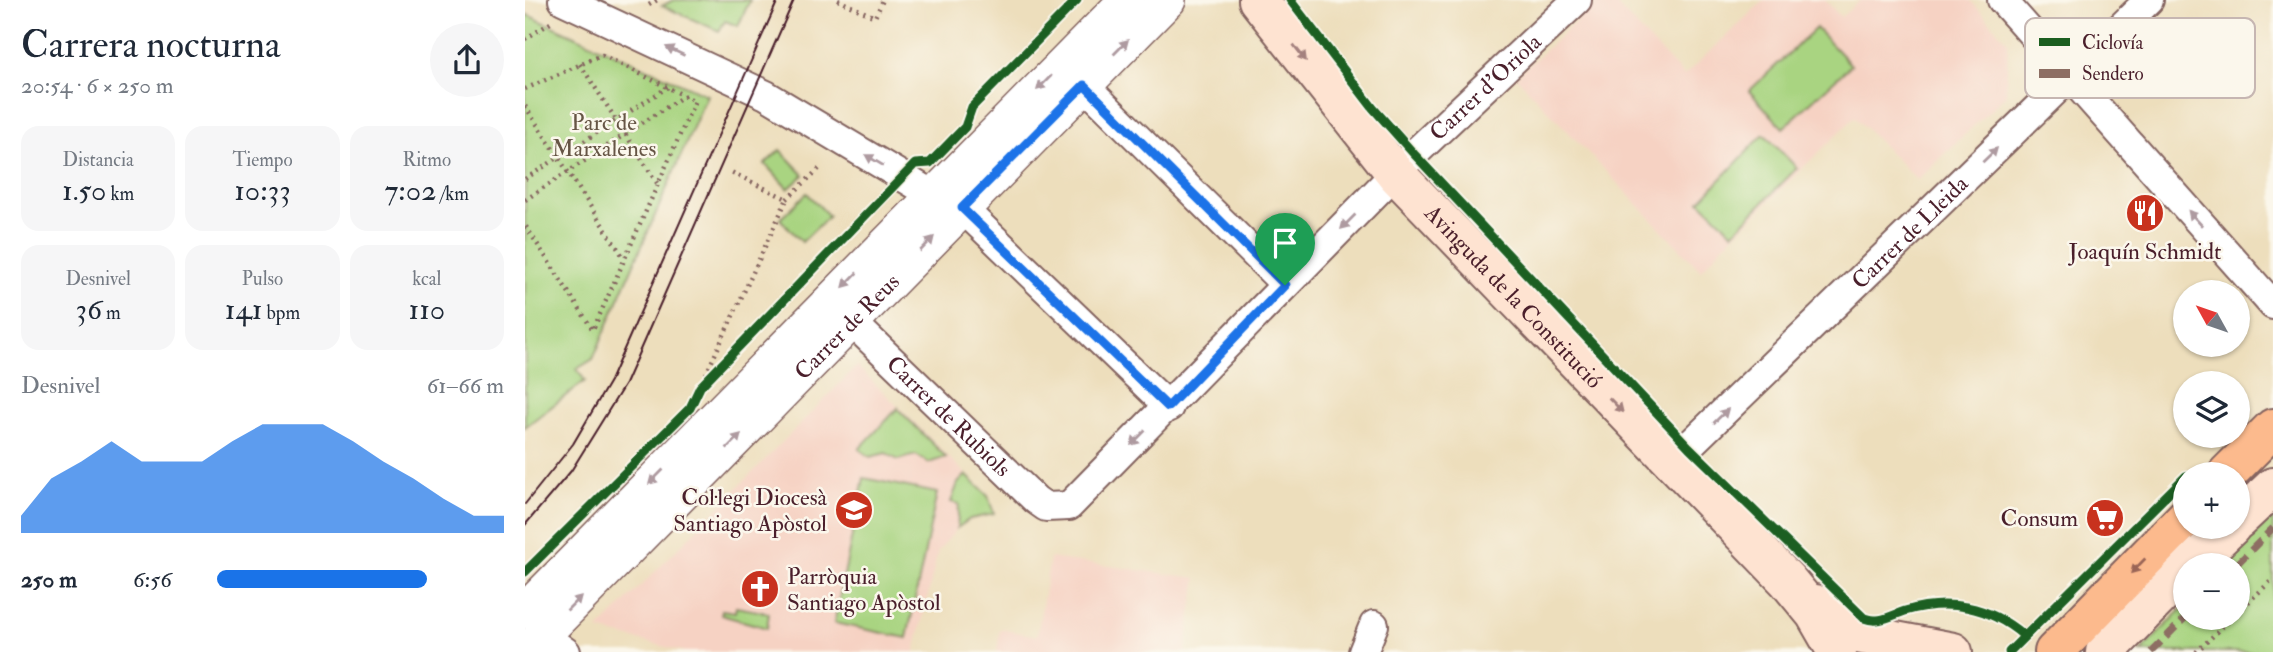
<!DOCTYPE html>
<html lang="es">
<meta charset="utf-8">
<style>
:root{--surface:#fff;--page:#f6f6f7;--text:#1f2937;--muted:#747a83;--accent:#1a73e8}
body{margin:0;font-family:"IM FELL Double Pica",serif;background:var(--page);color:var(--text);height:100vh;display:flex;flex-direction:column;font-size:26px;white-space:nowrap}
*{box-sizing:border-box;margin:0}
p{font-size:23px;color:var(--muted)}
.icon{flex:none;width:38px;height:38px;fill:none;stroke:currentColor;stroke-width:2;stroke-linecap:round;stroke-linejoin:round}
.map{position:relative;flex:1;overflow:hidden}
.drawer{display:flex;flex-direction:column;background:var(--surface);width:525px}
.drawer>*{flex:none}
.needle{width:46px;rotate:310deg}
.buttons{position:absolute;left:1648px;top:280px;display:grid;gap:14px}
.buttons a{display:grid;place-items:center;width:77px;height:77px;border-radius:50%;background:var(--surface);box-shadow:0 2px 5px #0004;font-size:35px}
.pin{position:absolute;display:grid;place-items:center;width:60px;height:60px;color:#fff;margin:-72px -30px;border-radius:50% 50% 50% 0;rotate:-45deg;box-shadow:0 0 7px #0007}
.pin .icon{rotate:45deg}
.round{display:grid;place-items:center;flex:none;width:74px;height:74px;border-radius:37px;background:var(--page)}
.headline{display:flex;align-items:center;justify-content:space-between;height:119px;padding:0 21px}
h1{font-size:38px;font-weight:600;line-height:52px}
.figures{display:grid;grid-template-columns:repeat(3,1fr);gap:10px;height:119px;padding:7px 21px}
.figures div{display:grid;align-content:center;border-radius:18px;background:var(--page);text-align:center}
.figures b{font-size:30px;font-weight:600}
.figures small{font-size:19px;font-weight:400}
.figures p{font-size:19px}
.chart{height:196px;padding:14px 21px}
.chart p{display:flex;justify-content:space-between}
.chart svg{width:100%;height:126px;margin-top:7px;fill:var(--accent);opacity:.7}
ul{padding:0 21px;list-style:none;font-size:23px}
li{display:grid;grid-template-columns:112px 84px 1fr;align-items:center;height:52px}
li i{height:18px;border-radius:9px;background:var(--accent)}
main{display:flex;flex:1;min-height:0}
.map>svg:first-child{display:block}
</style>
<main>
<section class="drawer">
<div class="headline"><div><h1>Carrera nocturna</h1><p>20:54 · 6 × 250 m</p></div><a class="round"><svg class="icon" aria-label="share" viewBox="0 0 24 24"><path d="M12 15V3M7 8l5-5 5 5M5 13v7h14v-7"/></svg></a></div>
<div class="figures">
<div><p>Distancia</p><b>1.50<small> km</small></b></div>
<div><p>Tiempo</p><b>10:33</b></div>
<div><p>Ritmo</p><b>7:02<small> /km</small></b></div>
</div>
<div class="figures">
<div><p>Desnivel</p><b>36<small> m</small></b></div>
<div><p>Pulso</p><b>141<small> bpm</small></b></div>
<div><p>kcal</p><b>110</b></div>
</div>
<div class="chart"><p><span>Desnivel</span>61–66 m</p>
<svg viewBox="0 0 160 44" preserveAspectRatio="none"><path d="M0 44V38L10 25L20 19L30 12L40 19L50 19L60 19L70 12L80 6L90 6L100 6L110 12L120 19L130 25L140 32L150 38L160 38V44z"/></svg>
</div>
<ul>
<li><b>250 m</b>6:56<i style="width:73%"></i></li>
</ul>
</section>
<div class="map">
<svg width="1748" height="652" viewBox="0 0 1748 652">
<rect width="100%" height="100%" fill="#fbf7ec"/>
<filter id="ink" filterUnits="userSpaceOnUse"><feTurbulence type="fractalNoise" baseFrequency=".0143" numOctaves="2"/><feDisplacementMap in="SourceGraphic" scale="14" xChannelSelector="R" yChannelSelector="G"/><feConvolveMatrix kernelMatrix="1 2 1 2 8 2 1 2 1" color-interpolation-filters="sRGB"/></filter>
<filter id="wash" filterUnits="userSpaceOnUse"><feTurbulence type="fractalNoise" baseFrequency=".00686" numOctaves="4" result="noise"/><feDisplacementMap in="SourceGraphic" scale="28" xChannelSelector="R" yChannelSelector="G"/><feGaussianBlur stdDeviation="1.57" result="paint"/><feColorMatrix in="noise" values="0 0 0 0 0 0 0 0 0 0 0 0 0 0 0 0 0 1.4 0 .05"/><feComposite in="paint" operator="in"/></filter>
<g filter="url(#wash)">
<rect width="100%" height="100%" fill="#eddebc"/>
<g fill="#f6d2c3">
<path d="M 1074,0 L 1087,0 L 1159,76 L 1239,0 L 1300,0 L 1316,17 L 1336,0 L 1445,0 L 1483,42 L 1481,95 L 1392,180 L 1330,117 L 1198,246 L 1176,271 L 991,77 Z"/>
<path d="M 332,366 L 463,496 L 467,506 L 469,514 L 437,523 L 413,551 L 390,652 L 161,652 L 73,630 Z"/>
<path d="M 525,558 L 672,578 L 660,652 L 472,652 L 475,629 L 512,636 Z"/>
</g>
<g fill="#a9d481" stroke="#7a7a56" stroke-width="2">
<path d="M 148,0 L 225,0 L 213,26 L 200,21 L 194,31 L 137,6 Z"/>
<path d="M 0,14 L 182,95 L 68,359 L 52,369 L 60,381 L 0,427 Z"/>
<path d="M 1291,28 L 1326,65 L 1258,128 L 1224,91 Z"/>
<path d="M 1239,134 L 1272,168 L 1208,233 L 1175,201 Z"/>
<path d="M 255,150 L 279,175 L 263,189 L 240,164 Z"/>
<path d="M 282,193 L 304,216 L 277,242 L 255,219 Z"/>
<path d="M 373,408 L 373,409 L 421,457 L 404,463 L 391,455 L 373,460 L 361,453 L 345,457 L 334,449 Z"/>
<path d="M 441,475 L 463,496 L 469,514 L 445,519 L 432,528 L 434,504 L 426,502 L 433,483 Z"/>
<path d="M 339,478 L 412,493 L 382,638 L 309,623 Z"/>
<path d="M 1748,516 L 1748,652 L 1615,652 L 1661,605 L 1661,618 L 1713,618 L 1713,565 L 1700,565 Z"/>
<path d="M 211,607 L 244,613 L 242,628 L 196,615 L 197,610 L 210,612 Z"/>
</g>
</g>
<g filter="url(#ink)">
<g fill="none" stroke-linecap="round" stroke-linejoin="round">
<defs>
<g id="minor">
<path d="M 38,0 L 241,95 L 408,195"/>
<path d="M 1477,0 L 1748,305"/>
<path d="M 559,85 L 760,284"/>
<path d="M 437,208 L 644,407"/>
<path id="s1" d="M 327,322 L 511,500 L 521,507 L 544,506 L 889,154 L 1052,0"/>
<path id="s2" d="M 1146,463 L 1624,0"/>
<path d="M 18,635 L 41,652"/>
<path d="M 838,652 L 849,625"/>
</g>
<g id="tertiary">
<path d="M 0,611 L 602,0"/>
<path id="s3" d="M 1,652 L 643,0"/>
</g>
<g id="secondary">
<path id="s4" d="M 733,0 L 871,174 L 1262,580 L 1290,614 L 1312,652"/>
<path d="M 1713,520 L 1748,487"/>
<path d="M 1666,565 L 1706,527"/>
<path d="M 1290,604 L 1333,634 L 1428,652"/>
<path d="M 1580,652 L 1661,570"/>
</g>
<g id="primary">
<path d="M 1702,474 L 1748,428"/>
<path d="M 1529,652 L 1661,517"/>
</g>
</defs>
<use href="#minor" stroke="#83625e" stroke-width="32"/>
<use href="#tertiary" stroke="#83625e" stroke-width="38"/>
<use href="#secondary" stroke="#83625e" stroke-width="42"/>
<use href="#primary" stroke="#83625e" stroke-width="42"/>
<g stroke="#83625e" stroke-width="4.5" stroke-dasharray="2 5" stroke-linecap="butt">
<path d="M 313,0 L 350,17 L 358,0"/>
<path d="M 124,5 L 132,0"/>
<path d="M 0,39 L 27,22"/>
<path d="M 55,64 L 132,183"/>
<path d="M 0,89 L 77,55 L 170,101 L 68,330 L 0,225"/>
<path d="M 0,106 L 99,258"/>
<path d="M 0,179 L 143,87"/>
<path d="M 262,199 L 296,167"/>
<path d="M 0,200 L 160,95"/>
<path d="M 175,387 L 262,199 L 206,172"/>
<path d="M 1713,612 L 1748,579"/>
<path d="M 1671,652 L 1707,618"/>
</g>
<use href="#minor" stroke="#fff" stroke-width="28"/>
<use href="#tertiary" stroke="#fff" stroke-width="35"/>
<use href="#secondary" stroke="#fee3d1" stroke-width="38"/>
<use href="#primary" stroke="#fcba8d" stroke-width="38"/>
<g stroke="#4a1f2b" stroke-width="2">
<path d="M 0,504 L 48,444 L 85,381 L 253,0"/>
<path d="M 0,525 L 46,471 L 100,384 L 269,0"/>
</g>
<g stroke="#8d6e63" stroke-width="7" stroke-dasharray="14 7" stroke-linecap="butt">
<path d="M 1711,565 L 1748,528"/>
<path d="M 1626,652 L 1661,617"/>
</g>
<defs>
<g id="cycleway">
<path d="M 765,0 L 848,108 L 889,154 L 1164,447 L 1339,618 C 1354,624 1365,616 1380,611 C 1423,598 1464,606 1498,635"/>
<path d="M 0,572 L 165,408 L 175,387 L 390,164 L 405,163 L 440,127 L 447,107 L 552,0"/>
<path d="M 1484,652 L 1661,476"/>
</g>
</defs>
<use href="#cycleway" stroke="#fbf7ec" stroke-width="13"/>
<use href="#cycleway" stroke="#1b5e20" stroke-width="9"/>
</g>
<defs><path id="oneway-solid" d="M-6-.8H1V-3.2L6.5 0L1 3.2V.8H-6Z" transform="scale(1.75)"/></defs>
<g fill="#ae9aa0">
<use href="#oneway-solid" transform="translate(596 47) rotate(-45)"/>
<use href="#oneway-solid" transform="translate(150 51) rotate(-155)"/>
<use href="#oneway-solid" transform="translate(519 83) rotate(135)"/>
<use href="#oneway-solid" transform="translate(1465 155) rotate(-44)"/>
<use href="#oneway-solid" transform="translate(349 160) rotate(-149)"/>
<use href="#oneway-solid" transform="translate(1670 218) rotate(-132)"/>
<use href="#oneway-solid" transform="translate(823 222) rotate(135)"/>
<use href="#oneway-solid" transform="translate(402 244) rotate(-46)"/>
<use href="#oneway-solid" transform="translate(325 280) rotate(134)"/>
<use href="#oneway-solid" transform="translate(1196 416) rotate(-44)"/>
<use href="#oneway-solid" transform="translate(613 438) rotate(135)"/>
<use href="#oneway-solid" transform="translate(209 441) rotate(-45)"/>
<use href="#oneway-solid" transform="translate(131 477) rotate(135)"/>
<use href="#oneway-solid" transform="translate(49 603) rotate(-45)"/>
</g>
<g fill="#a4817e">
<use href="#oneway-solid" transform="translate(775 53) rotate(52)"/>
<use href="#oneway-solid" transform="translate(1091 405) rotate(46)"/>
</g>
<use fill="#9a6557" href="#oneway-solid" transform="translate(1613 566) rotate(134)"/>
</g>
<g fill="none" stroke-linecap="round" stroke-linejoin="round" filter="url(#ink)">
<defs>
<path id="route" d="M 559,85 L 760,285 L 643,407 L 437,208 Z"/>
</defs>
<use href="#route" stroke="#fff" stroke-width="14"/>
<use href="#route" stroke="#1a73e8" stroke-width="9"/>
</g>
<defs>
<symbol id="restaurant-disc" viewBox="-11 -11 22 22"><circle r="9.5" fill="#c8321e" stroke="#fbf7ec"/><path d="M-5-6h1v4h1v-4h1v4h1v-4h1v5L-1.5 .5V6h-2V.5L-5-1ZM5-6V6H3V1.5H1.5Q1.5-4 5-6Z" fill="#fff"/></symbol>
<symbol id="school-disc" viewBox="-11 -11 22 22"><circle r="9.5" fill="#c8321e" stroke="#fbf7ec"/><path d="M0-5L7-2L0 1L-7-2ZM-4 1L0 2.5L4 1V4Q0 6-4 4Z" fill="#fff"/></symbol>
<symbol id="supermarket-disc" viewBox="-11 -11 22 22"><circle r="9.5" fill="#c8321e" stroke="#fbf7ec"/><path d="M-6-5.5h2.5l.6 2H6L4.5 2H-2.5L-4.4-4H-6ZM-1.5 3.2a1.3 1.3 0 1 0 .1 0ZM3 3.2a1.3 1.3 0 1 0 .1 0Z" fill="#fff"/></symbol>
<symbol id="church-disc" viewBox="-11 -11 22 22"><circle r="9.5" fill="#c8321e" stroke="#fbf7ec"/><path d="M-1.2-6h2.4v3.5h3.3v2.4h-3.3V6h-2.4V-.1h-3.3v-2.4h3.3Z" fill="#fff"/></symbol>
</defs>
<g fill-rule="evenodd">
<use href="#restaurant-disc" x="1598" y="191" width="44" height="44"/>
<use href="#school-disc" x="307" y="488" width="44" height="44"/>
<use href="#supermarket-disc" x="1558" y="496" width="44" height="44"/>
<use href="#church-disc" x="213" y="567" width="44" height="44"/>
</g>
<g text-anchor="middle" stroke-width="5" stroke-linejoin="round" paint-order="stroke">
<g font-size="23" fill="#4a1f2b" stroke="#fbf7ec">
<text dy="8" stroke="none"><textPath href="#s1" startOffset="882">Carrer d'Oriola</textPath></text>
<text dy="8" stroke="none"><textPath href="#s2" startOffset="332">Carrer de Lleida</textPath></text>
<text dy="8" stroke="none"><textPath href="#s4" startOffset="392">Avinguda de la Constitució</textPath></text>
<text dy="8" stroke="none"><textPath href="#s3" startOffset="457">Carrer de Reus</textPath></text>
<text dy="8" stroke="none"><textPath href="#s1" startOffset="135">Carrer de Rubiols</textPath></text>
</g>
<g font-size="23" fill="#665545" stroke="#fbf7ec">
<text x="79" y="130">Parc de<tspan x="79" dy="26">Marxalenes</tspan></text>
</g>
<g font-size="23" fill="#4a1f2b" stroke="#fbf7ec" text-anchor="end">
<text x="1620" y="259" text-anchor="middle">Joaquín Schmidt</text>
<text x="302" y="505">Col·legi Diocesà<tspan x="302" dy="26">Santiago Apòstol</tspan></text>
<text x="1553" y="526">Consum</text>
<text x="262" y="584" text-anchor="start">Parròquia<tspan x="262" dy="26">Santiago Apòstol</tspan></text>
</g>
</g>
<rect x="1500" y="18" width="230" height="80" rx="10" fill="#fbf7ec" stroke="#c6b6b2" stroke-width="2"/>
<rect x="1514" y="38" width="31" height="8" fill="#1b5e20"/>
<rect x="1514" y="69" width="31" height="9" fill="#8d6e63"/>
<g font-size="19" fill="#4a1f2b">
<text x="1557" y="49">Ciclovía</text>
<text x="1557" y="80">Sendero</text>
</g>
</svg>
<div class="buttons">
<a><svg class="needle" viewBox="-14 -14 28 28"><path d="M0-13l5 13h-10z" fill="#e53935"/><path d="M0 13l5-13h-10z" fill="#747a83"/></svg></a>
<a><svg class="icon" aria-label="layers" viewBox="0 0 24 24"><path d="M12 4l9 5-9 5-9-5zM3 14l9 5 9-5"/></svg></a>
<a>+</a>
<a>−</a>
</div>
<div class="pin" style="left:760px;top:285px;background:#1e9e55"><svg class="icon" aria-label="arrive" viewBox="0 0 24 24"><path d="M6 21V4h12l-3 4 3 4H6"/></svg></div>
</div>
</main>
